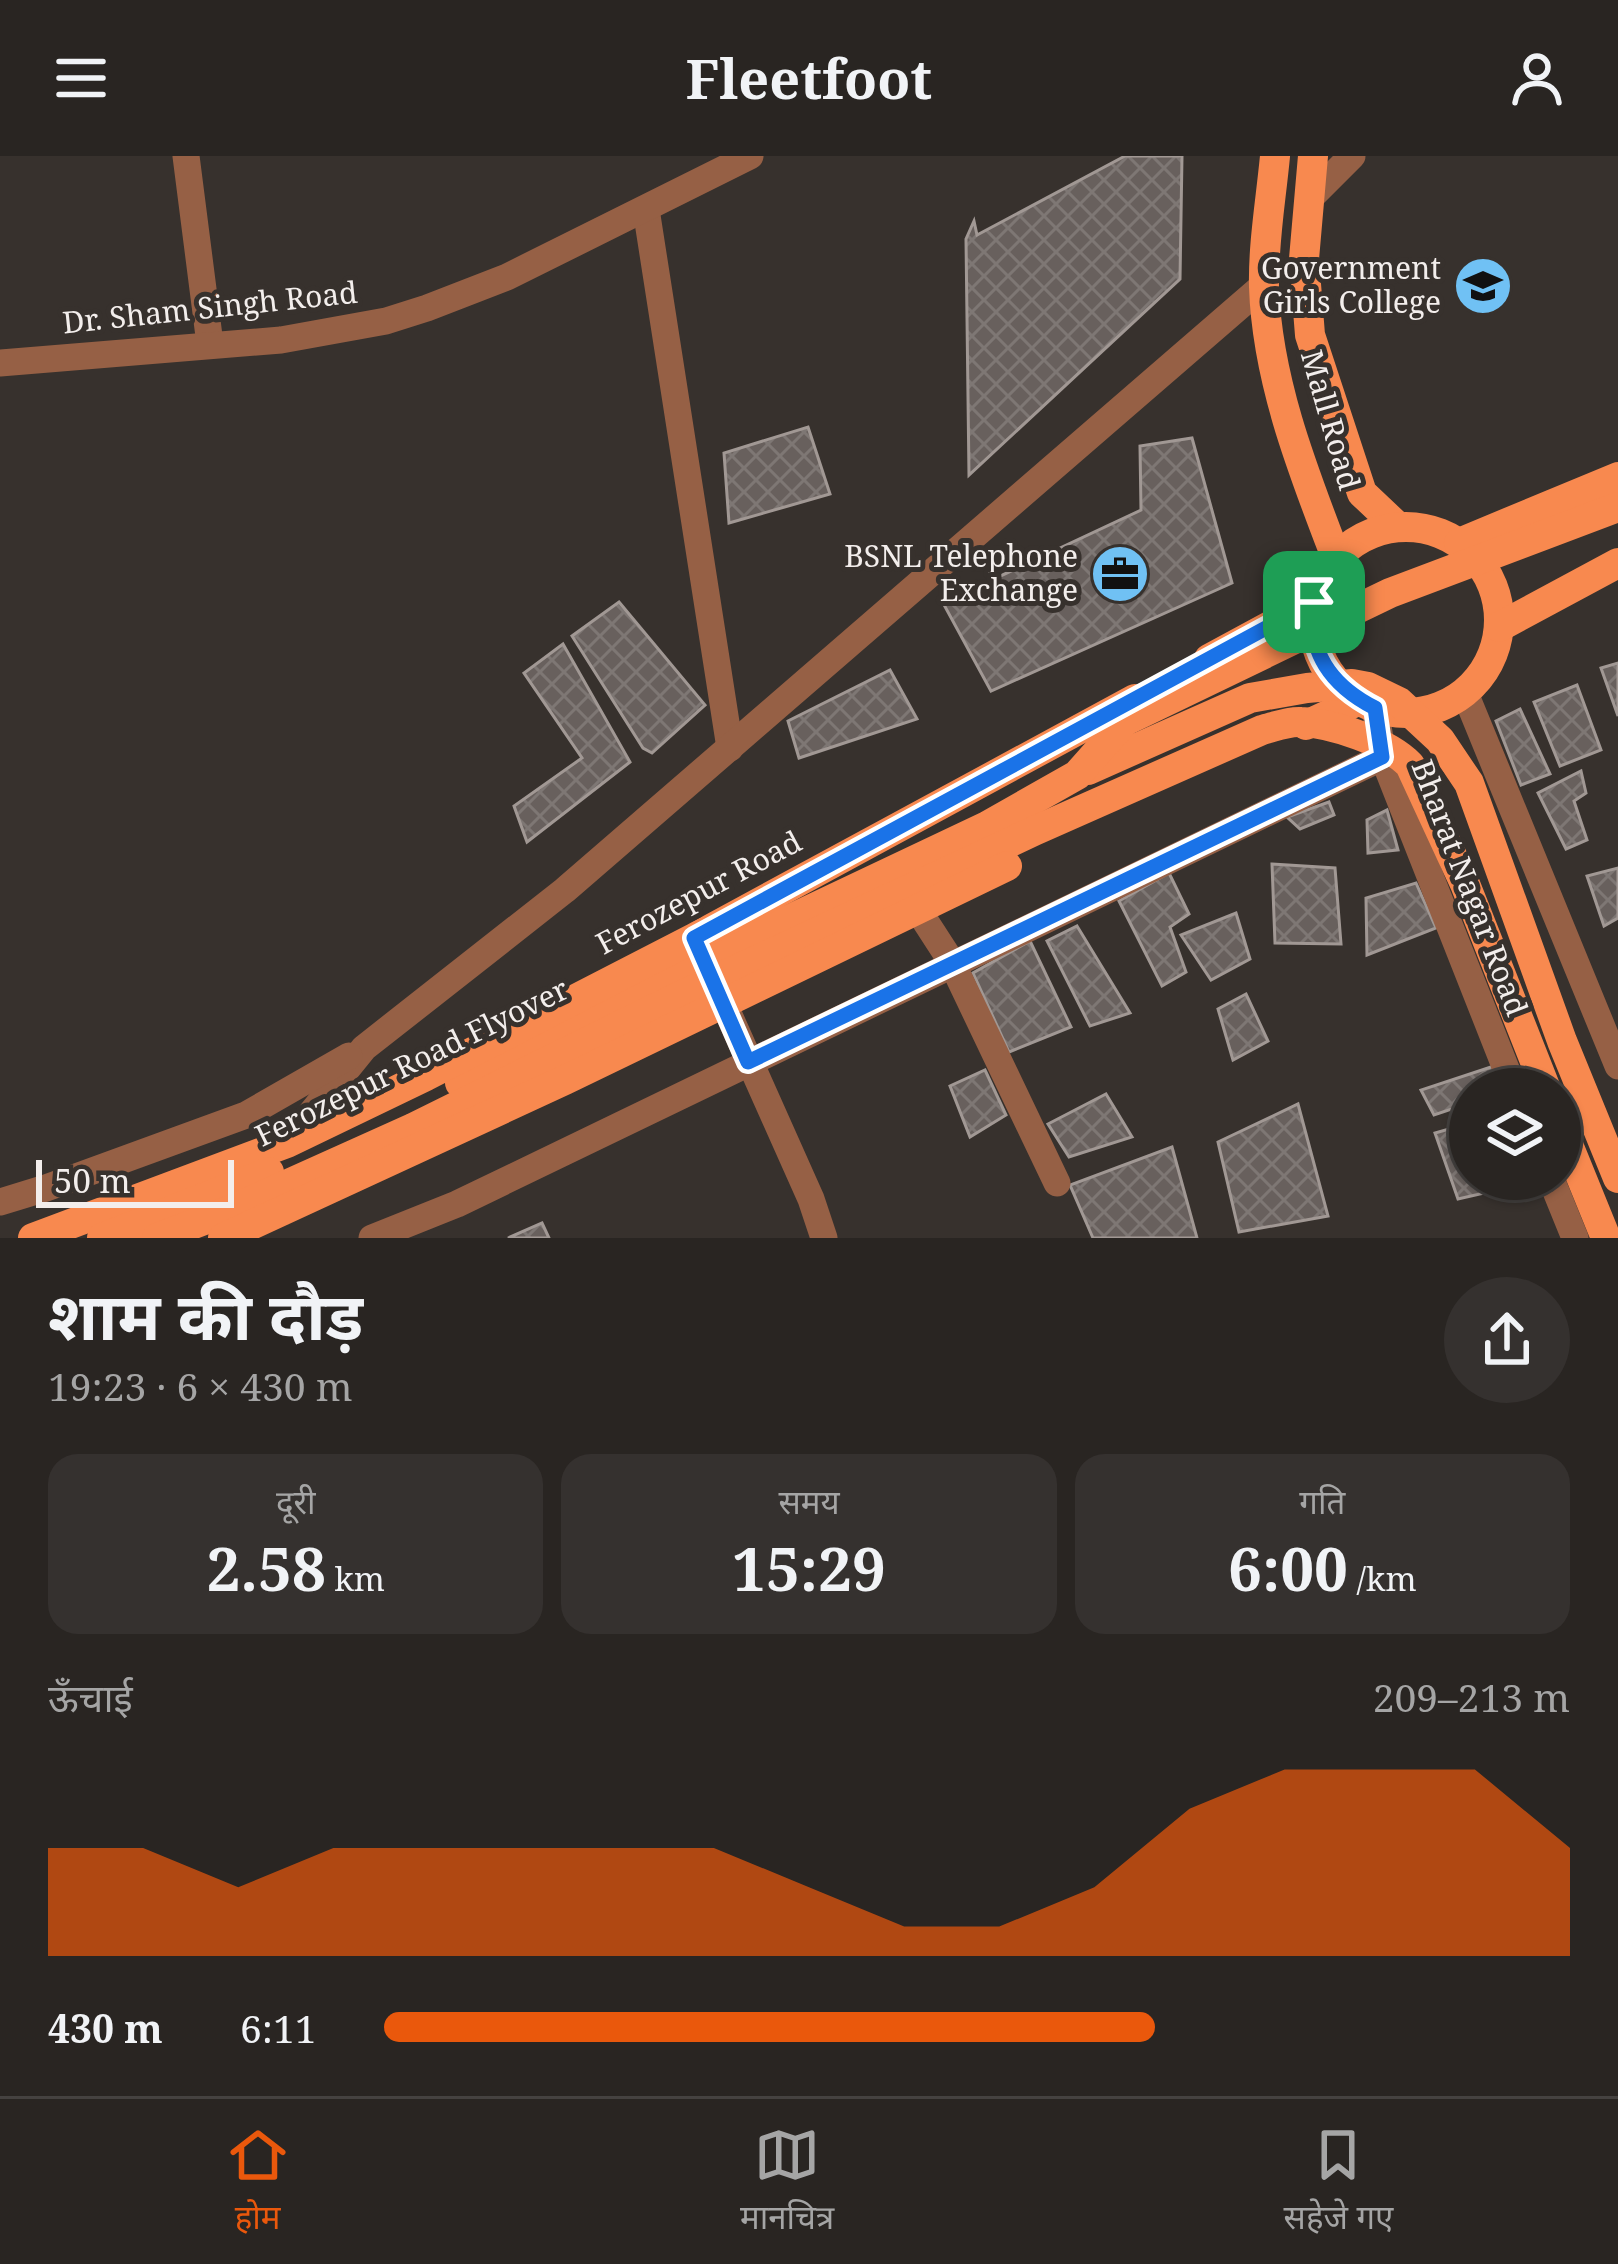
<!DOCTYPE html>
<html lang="hi">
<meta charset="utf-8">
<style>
:root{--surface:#292522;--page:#35312f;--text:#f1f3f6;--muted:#a5a5a5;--line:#454240;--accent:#ea580c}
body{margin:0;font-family:"Noto Serif","Noto Sans Devanagari",serif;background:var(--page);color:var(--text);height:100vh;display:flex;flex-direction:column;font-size:45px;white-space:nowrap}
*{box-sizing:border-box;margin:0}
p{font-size:39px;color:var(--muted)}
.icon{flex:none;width:66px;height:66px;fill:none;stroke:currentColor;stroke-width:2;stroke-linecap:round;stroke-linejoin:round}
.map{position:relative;height:1082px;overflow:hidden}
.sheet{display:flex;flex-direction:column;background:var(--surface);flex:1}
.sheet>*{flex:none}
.controls{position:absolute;left:1449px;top:912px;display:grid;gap:24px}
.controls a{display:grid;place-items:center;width:132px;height:132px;border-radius:50%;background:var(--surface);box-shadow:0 3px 9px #0004,0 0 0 3px var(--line);font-size:60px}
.scale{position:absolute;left:36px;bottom:30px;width:198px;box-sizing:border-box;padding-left:12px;border:6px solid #f3eeec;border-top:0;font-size:33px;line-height:42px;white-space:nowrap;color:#f3eeec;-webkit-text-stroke:9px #37312d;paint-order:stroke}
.pin{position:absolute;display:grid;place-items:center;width:102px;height:102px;color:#fff;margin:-51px;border-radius:24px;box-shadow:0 6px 18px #0006}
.round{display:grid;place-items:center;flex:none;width:126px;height:126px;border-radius:63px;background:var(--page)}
.head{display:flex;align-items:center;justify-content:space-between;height:204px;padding:0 48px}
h1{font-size:66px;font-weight:700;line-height:90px}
.figures{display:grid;grid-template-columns:repeat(3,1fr);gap:18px;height:204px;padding:12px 48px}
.figures div{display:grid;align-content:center;border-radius:30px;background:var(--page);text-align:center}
.figures b{font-size:60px;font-weight:700}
.figures small{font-size:33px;font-weight:400}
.figures p{font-size:33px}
.chart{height:336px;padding:24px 48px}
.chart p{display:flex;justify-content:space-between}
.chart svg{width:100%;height:216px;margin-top:12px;fill:var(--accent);opacity:.7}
ul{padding:0 48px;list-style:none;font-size:39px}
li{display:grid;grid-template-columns:192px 144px 1fr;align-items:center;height:90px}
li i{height:30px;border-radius:15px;background:var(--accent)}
header{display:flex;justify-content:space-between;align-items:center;height:156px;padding:0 48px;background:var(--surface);font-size:54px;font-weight:700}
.tab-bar{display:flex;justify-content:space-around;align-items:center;height:168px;border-top:3px solid var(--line);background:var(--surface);font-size:33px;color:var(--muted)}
.tab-bar a{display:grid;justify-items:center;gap:6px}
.tab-bar .on{color:var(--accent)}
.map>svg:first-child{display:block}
</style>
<header><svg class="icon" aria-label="menu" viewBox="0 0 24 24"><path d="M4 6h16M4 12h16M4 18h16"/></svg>Fleetfoot<svg class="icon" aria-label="person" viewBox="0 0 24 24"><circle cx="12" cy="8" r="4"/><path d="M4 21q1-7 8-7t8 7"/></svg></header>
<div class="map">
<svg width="1618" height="1082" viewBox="0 0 1618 1082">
<defs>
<pattern id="building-cross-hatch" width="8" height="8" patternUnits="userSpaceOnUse" patternTransform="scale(3)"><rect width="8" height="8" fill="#68605d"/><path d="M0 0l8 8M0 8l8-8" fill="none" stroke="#7e7774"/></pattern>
</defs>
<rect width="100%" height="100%" fill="#37312d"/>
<g fill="url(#building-cross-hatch)" stroke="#a19894" stroke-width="3">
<path d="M 1125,0 L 1182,0 L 1180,123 L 969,319 L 966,83 L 974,65 L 977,79 Z"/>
<path d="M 808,271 L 830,338 L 729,367 L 724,297 Z"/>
<path d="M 1192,282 L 1232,427 L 991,535 L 943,447 L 1141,354 L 1140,290 Z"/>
<path d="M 619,446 L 705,549 L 652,597 L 643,592 L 572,480 Z"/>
<path d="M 563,488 L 630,606 L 527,686 L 514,650 L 582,602 L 524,517 Z"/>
<path d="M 1618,507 L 1618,560 L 1601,512 Z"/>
<path d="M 890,514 L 917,563 L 799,602 L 788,565 Z"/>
<path d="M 1577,529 L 1601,594 L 1560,610 L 1534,546 Z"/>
<path d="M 1520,553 L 1550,618 L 1521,629 L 1496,565 Z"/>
<path d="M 1581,615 L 1586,637 L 1574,645 L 1587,684 L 1566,693 L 1538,637 Z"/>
<path d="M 1329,646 L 1334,659 L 1300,673 L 1287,661 Z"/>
<path d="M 1387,654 L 1398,694 L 1368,697 L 1367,664 Z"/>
<path d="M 1272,708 L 1335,712 L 1341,788 L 1275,787 Z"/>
<path d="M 1618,712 L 1618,762 L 1604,770 L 1587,720 Z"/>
<path d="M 1169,717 L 1189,758 L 1170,771 L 1186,816 L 1162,830 L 1119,745 Z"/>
<path d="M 1416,727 L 1436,772 L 1367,799 L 1366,742 Z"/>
<path d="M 1236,757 L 1250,803 L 1211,824 L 1181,779 Z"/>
<path d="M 1077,770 L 1130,857 L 1090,870 L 1047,785 Z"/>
<path d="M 1030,785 L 1071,871 L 1009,896 L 973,817 Z"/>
<path d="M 1246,838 L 1268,885 L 1233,904 L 1218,853 Z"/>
<path d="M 1494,910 L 1499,933 L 1470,933 L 1470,947 L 1434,959 L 1421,934 Z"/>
<path d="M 985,914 L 1006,959 L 970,981 L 950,930 Z"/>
<path d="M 1106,938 L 1132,981 L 1069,1001 L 1048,968 Z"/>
<path d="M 1298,948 L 1328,1060 L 1239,1076 L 1218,986 Z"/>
<path d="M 1470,967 L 1470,1023 L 1532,1023 L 1533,1026 L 1458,1043 L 1435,977 Z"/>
<path d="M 1172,991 L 1197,1082 L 1093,1082 L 1070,1029 Z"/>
<path d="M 542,1067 L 549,1082 L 508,1082 Z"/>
</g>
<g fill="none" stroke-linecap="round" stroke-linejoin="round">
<g stroke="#966045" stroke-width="27">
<path d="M 186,0 L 210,188"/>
<path d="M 1309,43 L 1352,0"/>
<path d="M 646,53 L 730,592"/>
<path d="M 0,207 L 281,184 L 386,165 L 427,152 L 507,121 L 750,0"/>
<path d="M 1465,537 L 1618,910"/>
<path d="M 1375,552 L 1383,601 L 1514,933"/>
<path d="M 918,754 L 951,805 L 1057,1027"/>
<path d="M 716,830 L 811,1043 L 824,1082"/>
<path d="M 287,987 L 364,892 L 565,734 L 1264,129"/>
<path d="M 1551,1023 L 1575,1082"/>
<path d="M 0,1046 L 46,1032 L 246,959 L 349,900"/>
<path d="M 372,1082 L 457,1048 L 1383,601"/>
</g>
<g stroke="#f8894f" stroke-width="30">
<path d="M 1275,0 C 1271,43 1263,88 1264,131 C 1267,224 1303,315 1336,401"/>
<path d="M 1313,0 L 1304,103 L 1310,179 L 1362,337 L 1397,370"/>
<circle cx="1406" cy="464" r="93"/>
<path d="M 1459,387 L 1618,321"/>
<path d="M 1499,471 L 1618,407"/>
<path d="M 1209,503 L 1314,446"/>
<path d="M 1306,569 L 1360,544"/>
<path d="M 1088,614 L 1250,542 L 1307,532 L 1352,528 L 1368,531 L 1399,546 L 1440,584 L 1469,627 L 1562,885 L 1618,1022"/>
<path d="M 460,927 L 683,814 L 987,670 L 1077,619 L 1125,565 L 1390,437 L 1618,351"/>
<path d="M 1560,969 L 1606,1082"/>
<path d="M 33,1082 L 287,987 L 426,920 L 694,782 L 1135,543"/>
<path d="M 102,1082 L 269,1016"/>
<path d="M 157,1082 L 233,1053 L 413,972 L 682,839 L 1034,675 L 1262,574 C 1274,571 1288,565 1301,566 C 1332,567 1388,586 1410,609 L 1465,728 L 1546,933"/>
<path d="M 223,1082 L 565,924 L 1007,710"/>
</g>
</g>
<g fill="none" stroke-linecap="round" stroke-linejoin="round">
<defs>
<path id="route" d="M 1314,446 C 1306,496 1332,530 1375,552 L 1382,601 L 748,906 L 694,782 Z"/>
</defs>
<use href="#route" stroke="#fff" stroke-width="24"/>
<use href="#route" stroke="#1a73e8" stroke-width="15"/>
</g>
<defs>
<symbol id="university-disc" viewBox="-11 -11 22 22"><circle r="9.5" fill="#70c1f4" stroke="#37312d"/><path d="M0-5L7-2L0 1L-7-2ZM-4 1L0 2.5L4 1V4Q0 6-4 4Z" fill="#111"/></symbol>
<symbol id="office-disc" viewBox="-11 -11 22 22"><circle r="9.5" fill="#70c1f4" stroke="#37312d"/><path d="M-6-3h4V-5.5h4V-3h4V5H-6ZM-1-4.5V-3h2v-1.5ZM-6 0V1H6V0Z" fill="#111"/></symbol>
</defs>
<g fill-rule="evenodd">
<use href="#university-disc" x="1450" y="97" width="66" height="66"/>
<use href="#office-disc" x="1087" y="385" width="66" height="66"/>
</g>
<g text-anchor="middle" stroke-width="10" stroke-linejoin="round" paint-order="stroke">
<g font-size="30" fill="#f3eeec" stroke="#37312d" text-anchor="end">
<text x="1441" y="123">Government<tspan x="1441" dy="34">Girls College</tspan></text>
<text x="1078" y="411">BSNL Telephone<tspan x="1078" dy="34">Exchange</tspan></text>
</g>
<g font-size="30" fill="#f3eeec" stroke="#37312d">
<text transform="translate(210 152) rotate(-6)" y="10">Dr. Sham Singh Road</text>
<text transform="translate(1330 264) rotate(74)" y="10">Mall Road</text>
<text transform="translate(1469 732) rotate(69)" y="10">Bharat Nagar Road</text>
<text transform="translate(699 737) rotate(-28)" y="10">Ferozepur Road</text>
<text transform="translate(412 907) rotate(-26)" y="10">Ferozepur Road Flyover</text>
</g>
</g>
</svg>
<div class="controls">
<a><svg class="icon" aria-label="layers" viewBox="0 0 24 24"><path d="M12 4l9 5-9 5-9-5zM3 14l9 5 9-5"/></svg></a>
</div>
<div class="scale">50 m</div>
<div class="pin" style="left:1314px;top:446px;background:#1e9e55"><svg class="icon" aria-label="arrive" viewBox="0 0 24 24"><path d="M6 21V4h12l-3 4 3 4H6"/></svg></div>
</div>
<section class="sheet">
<div class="head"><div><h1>शाम की दौड़</h1><p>19:23 · 6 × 430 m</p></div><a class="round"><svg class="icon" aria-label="share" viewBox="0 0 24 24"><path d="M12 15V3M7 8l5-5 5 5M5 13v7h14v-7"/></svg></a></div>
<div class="figures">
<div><p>दूरी</p><b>2.58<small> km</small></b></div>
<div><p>समय</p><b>15:29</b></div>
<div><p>गति</p><b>6:00<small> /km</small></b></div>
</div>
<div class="chart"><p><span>ऊँचाई</span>209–213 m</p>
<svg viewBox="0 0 160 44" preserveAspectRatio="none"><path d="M0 44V22L10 22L20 30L30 22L40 22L50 22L60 22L70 22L80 30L90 38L100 38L110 30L120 14L130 6L140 6L150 6L160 22V44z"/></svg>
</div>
<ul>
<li><b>430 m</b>6:11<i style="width:65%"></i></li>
</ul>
</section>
<nav class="tab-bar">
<a class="on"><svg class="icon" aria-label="home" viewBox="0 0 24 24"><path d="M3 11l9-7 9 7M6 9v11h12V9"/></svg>होम</a>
<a><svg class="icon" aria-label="map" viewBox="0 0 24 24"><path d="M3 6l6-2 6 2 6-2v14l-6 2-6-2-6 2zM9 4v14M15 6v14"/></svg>मानचित्र</a>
<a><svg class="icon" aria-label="saved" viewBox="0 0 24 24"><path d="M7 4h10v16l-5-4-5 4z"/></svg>सहेजे गए</a>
</nav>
